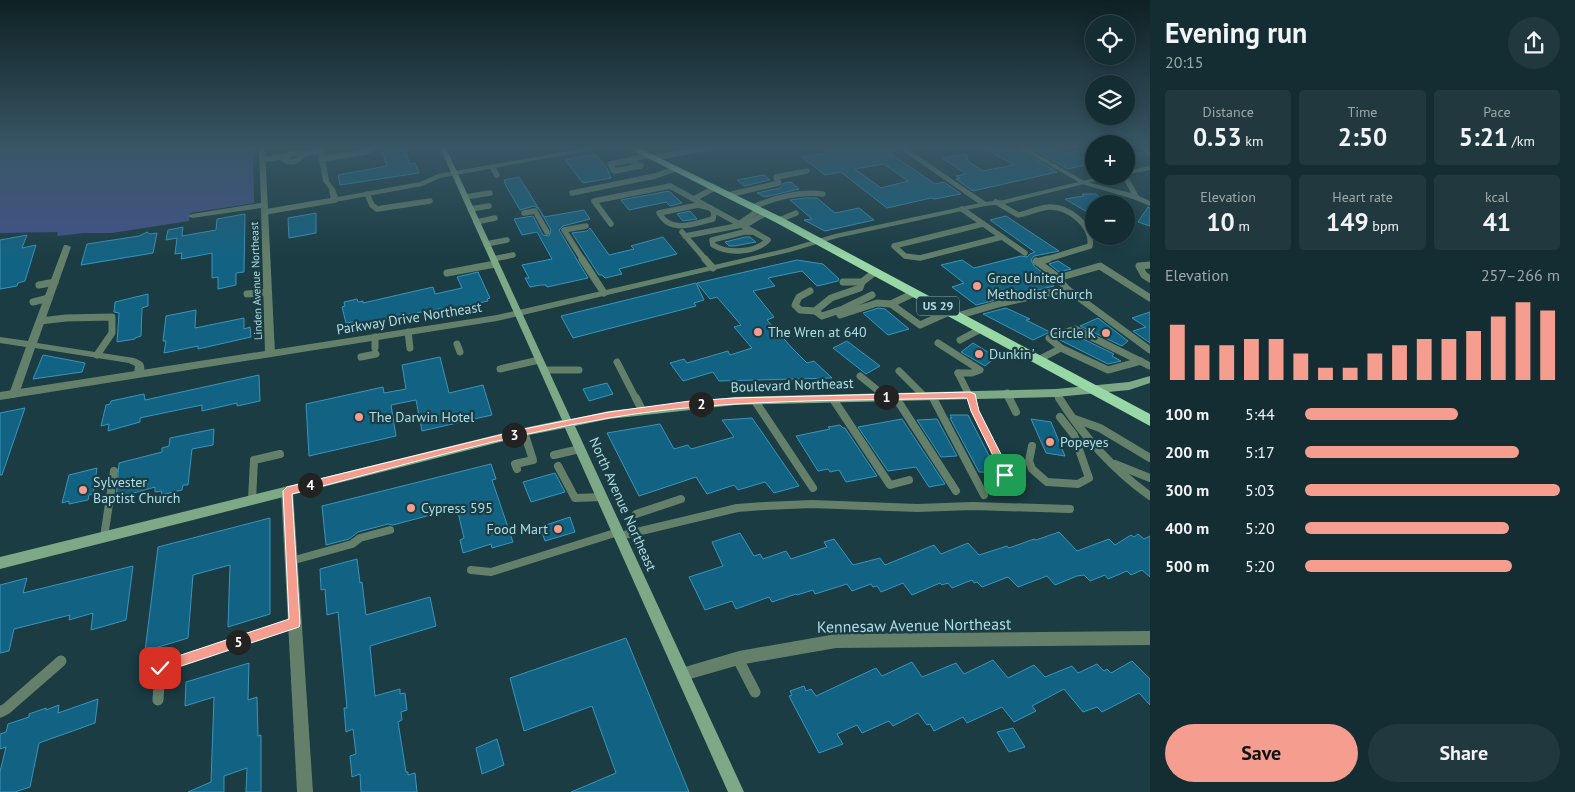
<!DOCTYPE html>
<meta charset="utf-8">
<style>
:root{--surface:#142d32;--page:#21393e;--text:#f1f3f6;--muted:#9da8ac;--line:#33494d;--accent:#f59d8e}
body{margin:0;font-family:"PT Sans",sans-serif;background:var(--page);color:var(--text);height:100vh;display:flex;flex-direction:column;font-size:19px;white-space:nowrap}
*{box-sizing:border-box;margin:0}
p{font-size:16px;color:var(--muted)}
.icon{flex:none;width:28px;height:28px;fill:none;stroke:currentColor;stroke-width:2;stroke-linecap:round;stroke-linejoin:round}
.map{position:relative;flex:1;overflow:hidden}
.details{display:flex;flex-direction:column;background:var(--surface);width:425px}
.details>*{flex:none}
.controls{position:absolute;left:1085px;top:15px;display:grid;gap:10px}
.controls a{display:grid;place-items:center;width:50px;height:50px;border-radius:50%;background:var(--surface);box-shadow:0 2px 12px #0003,0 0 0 1px var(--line);font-size:25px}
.pin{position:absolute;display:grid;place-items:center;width:42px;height:42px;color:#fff;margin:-21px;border-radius:10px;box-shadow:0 2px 8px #0006}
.km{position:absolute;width:25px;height:25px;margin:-12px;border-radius:50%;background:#222;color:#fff;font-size:14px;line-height:25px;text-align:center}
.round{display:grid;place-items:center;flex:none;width:52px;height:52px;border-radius:26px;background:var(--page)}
.head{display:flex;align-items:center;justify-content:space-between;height:85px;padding:0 15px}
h1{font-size:28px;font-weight:800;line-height:38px}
.stats{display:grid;grid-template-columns:repeat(3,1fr);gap:8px;height:85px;padding:5px 15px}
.stats div{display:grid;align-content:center;border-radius:5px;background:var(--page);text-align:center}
.stats b{font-size:25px;font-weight:800}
.stats small{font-size:14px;font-weight:400}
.stats p{font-size:14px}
.chart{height:140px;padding:10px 15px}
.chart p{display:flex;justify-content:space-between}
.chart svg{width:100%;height:90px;margin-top:5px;stroke:var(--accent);stroke-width:6}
.cta{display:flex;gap:10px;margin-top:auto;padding:10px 15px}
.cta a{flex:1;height:58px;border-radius:30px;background:var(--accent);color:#111;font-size:20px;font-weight:800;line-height:58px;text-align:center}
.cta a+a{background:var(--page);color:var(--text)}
ul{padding:0 15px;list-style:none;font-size:16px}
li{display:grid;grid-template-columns:80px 60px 1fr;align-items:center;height:38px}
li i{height:12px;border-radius:6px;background:var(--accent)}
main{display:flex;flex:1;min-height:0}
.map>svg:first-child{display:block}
</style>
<main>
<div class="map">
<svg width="1150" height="792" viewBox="0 0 1150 792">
<rect width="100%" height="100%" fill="#1a3c42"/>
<path fill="#43538c" d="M 0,148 L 253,148 L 254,203 L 190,213 L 189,221 L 112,233 L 84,233 L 57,236 L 58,232 L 0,233 Z"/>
<g fill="#126383" stroke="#3c94bb" fill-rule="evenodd">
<path d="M 381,148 L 404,148 L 410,164 L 415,163 L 419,173 L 340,185 L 338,175 L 387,166 Z"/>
<path d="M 819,148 L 891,148 L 891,154 L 935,184 L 944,182 L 961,194 L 934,199 L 931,198 L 887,208 L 841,172 L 825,175 L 802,157 L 825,153 ZM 884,164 L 908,181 L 881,188 L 855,169 Z"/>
<path d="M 983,148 L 1005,148 L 1014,153 L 1021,151 L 1057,172 L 973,191 L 956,179 L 960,178 L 956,176 L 966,174 L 942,158 L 966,154 L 969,162 L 983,171 L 1014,165 Z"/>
<path d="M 1052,148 L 1063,154 L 1094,148 L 1094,163 L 1068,169 L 1032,149 Z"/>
<path d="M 595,154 L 607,168 L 611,178 L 583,183 L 565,160 Z"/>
<path d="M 764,175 L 770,180 L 744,186 L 737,180 Z"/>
<path d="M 519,177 L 539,209 L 534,206 L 520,210 L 506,186 L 504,180 Z"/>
<path d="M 791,182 L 799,189 L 765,197 L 757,193 L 780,188 L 784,183 Z"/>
<path d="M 669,191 L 682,203 L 670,206 L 666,202 L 629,210 L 621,200 Z"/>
<path d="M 1082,194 L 1096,194 L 1107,204 L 1094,204 L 1094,216 L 1065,199 L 1084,196 Z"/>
<path d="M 805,198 L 817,198 L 835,213 L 859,208 L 874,220 L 825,231 L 804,220 L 812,219 L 790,200 Z"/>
<path d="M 1148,207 L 1150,208 L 1150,226 L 1138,222 Z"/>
<path d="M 539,209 L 544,217 L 584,210 L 590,219 L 563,226 L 559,230 L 588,278 L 547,287 L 546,285 L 541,285 L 530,287 L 525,278 L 529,278 L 522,265 L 552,259 L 537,232 L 522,235 L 514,219 L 533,216 L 543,235 L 549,236 L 551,230 Z"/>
<path d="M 690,211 L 697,219 L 683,221 L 677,214 Z"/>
<path d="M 316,213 L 316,233 L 289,238 L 288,218 Z"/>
<path d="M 245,214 L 244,272 L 236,273 L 236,285 L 218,289 L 218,277 L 212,278 L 212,253 L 181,259 L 182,253 L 175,254 L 177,238 L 166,240 L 168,230 L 183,227 L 182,236 L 216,230 L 217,219 Z"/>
<path d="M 1006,216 L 1059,251 L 1034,256 L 1031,260 L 1034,266 L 1051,279 L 1046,280 L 1054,286 L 976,305 L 952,287 L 964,283 L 941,265 L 962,260 L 974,268 L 1021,256 L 1027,257 L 1030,254 L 1035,252 L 990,220 Z"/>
<path d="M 590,228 L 609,255 L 634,249 L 631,246 L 663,237 L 677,254 L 619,269 L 622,274 L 605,278 L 602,275 L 599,275 L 572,233 L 587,231 Z"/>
<path d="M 147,232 L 150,234 L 157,233 L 153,253 L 81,265 L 87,244 L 139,236 Z"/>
<path d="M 27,235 L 22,248 L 36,245 L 25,281 L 18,283 L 17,286 L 0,289 L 0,240 Z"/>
<path d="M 745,237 L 750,237 L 756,242 L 734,246 L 729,246 L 725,242 Z"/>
<path d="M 797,260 L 823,264 L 839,279 L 838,281 L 817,286 L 802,271 L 768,278 L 775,286 L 753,291 L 774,317 L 767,320 L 793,349 L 807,363 L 814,361 L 832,378 L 719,381 L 713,372 L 683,381 L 670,363 L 684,359 L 687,363 L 728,351 L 730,355 L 752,348 L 734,327 L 741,325 L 717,297 L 710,299 L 697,283 Z"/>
<path d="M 1058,261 L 1071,269 L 1059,272 L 1049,264 Z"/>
<path d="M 478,272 L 490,298 L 487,299 L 488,301 L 446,310 L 445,308 L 404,315 L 404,314 L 354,326 L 353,322 L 346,323 L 342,307 L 345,306 L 344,302 L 357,299 L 358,302 L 363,301 L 363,303 L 433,287 L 435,294 L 462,288 L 457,277 Z"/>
<path d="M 696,283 L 704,300 L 694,303 L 696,306 L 573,338 L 561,316 Z"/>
<path d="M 148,294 L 148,306 L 142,308 L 141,336 L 135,338 L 135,339 L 117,342 L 119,313 L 114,312 L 115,302 Z"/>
<path d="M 878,308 L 885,309 L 909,329 L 888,335 L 863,313 Z"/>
<path d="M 1006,308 L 1030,319 L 1026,320 L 1050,332 L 1033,340 L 983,314 Z"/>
<path d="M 196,310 L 195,328 L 244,318 L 244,329 L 250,327 L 251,337 L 198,349 L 198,346 L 164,353 L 166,341 L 163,341 L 166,316 Z"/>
<path d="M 1150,312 L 1150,343 L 1133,331 L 1146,327 L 1132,318 Z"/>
<path d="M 1098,318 L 1128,341 L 1122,346 L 1080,326 Z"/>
<path d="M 1075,335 L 1114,354 L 1112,356 L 1121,361 L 1108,364 L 1060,340 Z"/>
<path d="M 847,341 L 880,366 L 866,374 L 833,348 Z"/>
<path d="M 973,343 L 996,357 L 985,366 L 961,352 Z"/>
<path d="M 43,355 L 85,363 L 82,372 L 33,379 Z"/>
<path d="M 440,357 L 449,393 L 483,385 L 492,415 L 422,431 L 416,400 L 391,405 L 396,436 L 309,456 L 306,404 L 383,387 L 384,393 L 406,389 L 402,365 Z"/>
<path d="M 259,375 L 260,401 L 237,406 L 237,403 L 202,411 L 202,405 L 149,416 L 140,418 L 140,422 L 108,431 L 109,424 L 101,426 L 106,405 L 110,404 L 111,401 L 144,394 L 145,400 Z"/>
<path d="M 607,383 L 613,394 L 589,401 L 583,389 Z"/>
<path d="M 25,408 L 2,475 L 0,475 L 0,413 Z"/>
<path d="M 950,415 L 968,415 L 998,473 L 979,472 L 950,418 L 952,418 Z"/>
<path d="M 752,418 L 799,486 L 774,493 L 765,482 L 738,490 L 734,485 L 707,494 L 696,477 L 639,496 L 607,433 L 660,424 L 674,449 L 688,445 L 691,449 L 734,437 L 722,420 Z"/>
<path d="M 902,419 L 945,484 L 929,487 L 916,467 L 888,471 L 858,427 Z"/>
<path d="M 937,419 L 957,456 L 941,457 L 917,420 Z"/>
<path d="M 1031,419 L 1051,422 L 1065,456 L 1046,453 Z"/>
<path d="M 840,425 L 843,428 L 845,428 L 877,476 L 846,482 L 839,470 L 830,472 L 828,469 L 818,471 L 796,436 L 830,429 L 828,427 Z"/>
<path d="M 214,429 L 213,445 L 192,449 L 188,485 L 183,485 L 182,490 L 161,495 L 162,491 L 155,492 L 155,487 L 116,498 L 119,463 L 162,452 L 162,448 L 169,446 L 170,438 Z"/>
<path d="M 491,464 L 496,479 L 492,480 L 513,542 L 492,548 L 491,544 L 463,553 L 460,540 L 464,538 L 457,508 L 393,525 L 388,524 L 358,532 L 349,539 L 326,545 L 322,506 Z"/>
<path d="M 97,468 L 93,494 L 89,495 L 88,500 L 69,504 L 69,501 L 62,503 L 69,475 Z"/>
<path d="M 555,473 L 565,492 L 531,502 L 523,482 Z"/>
<path d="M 570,517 L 575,532 L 545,541 L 540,527 Z"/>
<path d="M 270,518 L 270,614 L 228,627 L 230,565 L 193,575 L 188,638 L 145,651 L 158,547 Z"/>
<path d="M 1059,532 L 1077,551 L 1109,539 L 1115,545 L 1131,535 L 1134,537 L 1138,534 L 1144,539 L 1150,536 L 1150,577 L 1142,570 L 1131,575 L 1127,571 L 1108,579 L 1105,575 L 1090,581 L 1084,575 L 1077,576 L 1055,585 L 1047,576 L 1018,587 L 1008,577 L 982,587 L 977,582 L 974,583 L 972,580 L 952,588 L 948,583 L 942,585 L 940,583 L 912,595 L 903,583 L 881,592 L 877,586 L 873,587 L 871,584 L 852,591 L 847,584 L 815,594 L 813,590 L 797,595 L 796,594 L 772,602 L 769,597 L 736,609 L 732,601 L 705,610 L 689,577 L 723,566 L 712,542 L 740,533 L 754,556 L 760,554 L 763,559 L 786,551 L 791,559 L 827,547 L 824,542 L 834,539 L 853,565 L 880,558 L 885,565 L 934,545 L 941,554 L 968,543 L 979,555 L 1007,546 L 1009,548 L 1034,539 L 1036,540 Z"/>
<path d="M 357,559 L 360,583 L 362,582 L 366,615 L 430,597 L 436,626 L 370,646 L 375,696 L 400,689 L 400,694 L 405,693 L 407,710 L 401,712 L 402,720 L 398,722 L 406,772 L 408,772 L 408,775 L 415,773 L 417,792 L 361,792 L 360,774 L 352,777 L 350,756 L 356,754 L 353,729 L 346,732 L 344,708 L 347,708 L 338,612 L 327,615 L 325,589 L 321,590 L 320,569 Z"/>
<path d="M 133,566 L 126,620 L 91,630 L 93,613 L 69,620 L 70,615 L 14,629 L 9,651 L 0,653 L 0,585 L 27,578 L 23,593 Z"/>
<path d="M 626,638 L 689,792 L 571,792 L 616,773 L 592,706 L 524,731 L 510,678 Z"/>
<path d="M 993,660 L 1008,678 L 1034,665 L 1045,677 L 1072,666 L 1078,673 L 1097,664 L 1104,671 L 1107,669 L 1111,673 L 1132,661 L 1150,679 L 1150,705 L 1139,693 L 1102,712 L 1097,707 L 1083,712 L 1064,689 L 1032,706 L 1036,711 L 1014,722 L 1002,707 L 967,723 L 963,717 L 934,731 L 930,724 L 927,725 L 918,713 L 893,726 L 889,721 L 862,733 L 857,725 L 837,734 L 843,744 L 819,753 L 789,696 L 792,695 L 790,691 L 804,686 L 806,691 L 811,689 L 816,696 L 876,668 L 882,676 L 912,662 L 922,677 L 956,663 L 964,674 Z"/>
<path d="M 249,663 L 248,700 L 257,697 L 258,736 L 261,735 L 261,792 L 246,792 L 247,768 L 224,776 L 224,792 L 188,792 L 211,782 L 214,697 L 185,706 L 186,682 Z"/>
<path d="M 98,699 L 95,723 L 39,743 L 30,787 L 15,792 L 0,792 L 0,772 L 6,747 L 0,749 L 0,734 L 6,732 L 8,724 L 29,717 L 29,714 L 46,708 L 46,710 L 59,705 L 58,713 Z"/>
<path d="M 1013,728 L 1025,747 L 1009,752 L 997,732 Z"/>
<path d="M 497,739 L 504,765 L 482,774 L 476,748 Z"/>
</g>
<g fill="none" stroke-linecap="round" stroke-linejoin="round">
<g stroke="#65806a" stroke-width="5.5">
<path d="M 298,153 L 302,156 C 297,162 290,164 283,159 L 290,154 Z"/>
<path d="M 300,154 L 320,151"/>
<path d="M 653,158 L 707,148"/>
<path d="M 322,159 L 366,152 L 371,148"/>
<path d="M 262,160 L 285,156"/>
<path d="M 630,160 L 641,166 L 614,171 L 610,164 Z"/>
<path d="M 630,160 L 647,155"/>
<path d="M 492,167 L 497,175"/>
<path d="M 572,193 L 655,176 L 675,169"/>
<path d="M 367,194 L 372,205 L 377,209 L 430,201"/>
<path d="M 728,195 L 779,183 L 776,177 L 807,171"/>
<path d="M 465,197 L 490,193"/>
<path d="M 694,199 L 714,188"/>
<path d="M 996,202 L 1018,215 C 1028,213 1038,208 1049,207 C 1069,206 1093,226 1090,246 L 1044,260"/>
<path d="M 698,205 L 711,208 L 714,213 L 713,219 C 694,224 671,234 659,213 Z"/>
<path d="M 753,207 C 776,197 798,191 823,194"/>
<path d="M 470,209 L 489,206"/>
<path d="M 962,209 L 1025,253"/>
<path d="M 265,212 L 335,200"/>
<path d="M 524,213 L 535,211 L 547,232"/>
<path d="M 779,220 L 796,213"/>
<path d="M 476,222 L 495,218"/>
<path d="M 740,223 L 759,210"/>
<path d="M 611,224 L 594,201 L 670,186 L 754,232"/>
<path d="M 983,224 L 894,246 L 905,256 L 920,258 L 1002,237"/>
<path d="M 682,232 L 706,260"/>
<path d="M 744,232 L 754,232 L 768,240 C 755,253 728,254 713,245 L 712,240 Z"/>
<path d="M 685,236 L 747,224 L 766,213"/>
<path d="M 486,244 L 507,240"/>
<path d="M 493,259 L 513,255"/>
<path d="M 583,260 L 564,230 L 586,226"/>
</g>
<g stroke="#65806a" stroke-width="7">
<path d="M 582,259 L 604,293"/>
<path d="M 705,259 L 713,268"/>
<path d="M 1036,261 L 1055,275 L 1067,289 L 1150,350"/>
<path d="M 1037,262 L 1048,259"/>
<path d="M 1150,265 L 1139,266 L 1144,275 L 1150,279"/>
<path d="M 447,273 L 495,264"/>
<path d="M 1058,278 L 1100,266 L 1150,298"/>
<path d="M 843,282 L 862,282 L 875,272"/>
<path d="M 39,285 L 55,282"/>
<path d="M 810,291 L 799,297 L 795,305 L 800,310 L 815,311 L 831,298 L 860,288 L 862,282"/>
<path d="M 247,294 L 268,292"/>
<path d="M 33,302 L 49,298"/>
<path d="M 891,304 L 920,325 L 949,312"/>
<path d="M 815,311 L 822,316 L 843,309 L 872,295"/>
<path d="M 840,315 L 877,303 L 891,304 L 914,293"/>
<path d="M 957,316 L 1002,303 L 1067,289"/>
<path d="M 40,321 L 66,318 L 112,317 L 112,333 L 97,355"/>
<path d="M 408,332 L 410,348"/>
<path d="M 375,337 L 375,348"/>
<path d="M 960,340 L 981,329"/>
<path d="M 938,343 L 980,370 L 972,373 L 958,373"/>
<path d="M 457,344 L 460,352"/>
<path d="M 1061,348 L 1108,370 L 1141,361"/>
<path d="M 361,357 L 376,354"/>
<path d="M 1038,360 L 1061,348 L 1049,338 L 1075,329 L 1150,366"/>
<path d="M 617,362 L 636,399"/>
<path d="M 500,369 L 539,360"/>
<path d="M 544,370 L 579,370"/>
<path d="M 899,371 L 924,396"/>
<path d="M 958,373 L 971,399"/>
<path d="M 860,376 L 886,397"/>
<path d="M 1007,393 L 1010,399"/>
<path d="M 1056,393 L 1060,399"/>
<path d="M 932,396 L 934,399"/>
<path d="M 895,397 L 896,399"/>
</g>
<g stroke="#65806a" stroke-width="8">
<path d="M 636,398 L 642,410"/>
<path d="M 896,398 L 956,491"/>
<path d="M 933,398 L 984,495"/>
<path d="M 971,398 L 975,411 L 1005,470 L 1006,489"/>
<path d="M 1009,398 L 1016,412"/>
<path d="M 1059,398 C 1083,436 1114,470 1150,496"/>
<path d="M 833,399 L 890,485 L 909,480"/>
<path d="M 755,401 L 813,488"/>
<path d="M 1075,419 L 1100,428 L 1150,458"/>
<path d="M 1032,446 L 1029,461 L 1032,469 L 1047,482 L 1078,484 L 1089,478 L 1074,435 L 1060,417"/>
<path d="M 554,455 L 580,449"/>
<path d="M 1115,464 L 1150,478"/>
<path d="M 558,466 L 575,498 L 602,497"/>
<path d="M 517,469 L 515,464 L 533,460 L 524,432"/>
<path d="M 252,500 L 254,460 L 280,454"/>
<path d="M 636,514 L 681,499"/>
<path d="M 620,536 L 737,508 L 765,506 L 812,504 L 917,508 L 973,506 L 1070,509"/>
<path d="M 104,537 L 114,471"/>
<path d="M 291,561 L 352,544 L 360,538 L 390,530"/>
<path d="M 471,570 L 491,572 L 618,532"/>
</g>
<g stroke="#65806a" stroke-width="11">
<path d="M 738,659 L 755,692"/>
<path d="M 158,700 L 160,668 L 295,623"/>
<path d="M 0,712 L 6,709 L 61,661"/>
</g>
<g fill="#65806a" fill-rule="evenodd">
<path d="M 259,148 L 265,148 L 275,354 L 270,357 L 265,354 L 261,208 L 192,218 L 188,216 L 192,214 L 261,203 Z"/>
<path d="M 317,148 L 323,148 L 329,181 L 335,189 L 338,197 L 420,182 L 438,174 L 587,148 L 602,148 L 440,178 L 422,186 L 335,202 L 331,200 L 329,189 L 323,181 Z"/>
<path d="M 899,148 L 906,148 L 989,204 L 982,206 Z"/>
<path d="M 1019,148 L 1027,148 L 1086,182 L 1131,193 L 1122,176 L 1126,176 L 1127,175 L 1139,196 L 1150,201 L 1150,206 L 1133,199 L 1082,184 Z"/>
<path d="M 1138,148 L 1150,150 L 1150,154 L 1139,149 Z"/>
<path d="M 64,245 L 67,245 L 71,247 L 37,343 L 134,358 C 144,362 145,363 144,374 L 139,377 L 136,376 L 134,374 L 135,366 L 129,363 L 35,348 L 19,394 L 14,398 L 10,397 L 9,394 L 26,347 L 0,343 L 0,337 L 28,341 Z"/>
<path d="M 287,486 L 291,488 L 293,491 L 313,792 L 297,792 L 281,491 L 283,488 Z"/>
<path d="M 1150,631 L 1150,645 L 836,648 L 739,665 L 683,681 L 678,679 L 676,674 L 678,669 L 739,651 L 836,634 Z"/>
</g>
<g fill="#65806a" fill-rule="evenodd">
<path d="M 1150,166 L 1150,170 L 1126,175 L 1126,171 Z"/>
<path d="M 1103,176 L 1116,176 L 1004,204 L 985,206 L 837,238 L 790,252 L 497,321 L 0,400 L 0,392 L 497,315 L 788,248 L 835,234 L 985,202 L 1004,200 Z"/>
</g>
<path fill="#7ea986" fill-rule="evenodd" d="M 440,148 L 446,148 L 571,419 L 609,411 L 735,397 L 1056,389 L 1129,382 L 1150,376 L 1150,383 L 1129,390 L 1056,397 L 735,405 L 609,419 L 575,426 L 744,792 L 728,792 L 565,428 L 524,436 L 0,569 L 0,557 L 524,428 L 562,420 Z"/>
<path fill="#98d7a6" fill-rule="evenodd" d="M 628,148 L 639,148 L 783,218 L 1150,414 L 1150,426 L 775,222 Z"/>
</g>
<linearGradient id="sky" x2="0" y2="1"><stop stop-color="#0e2124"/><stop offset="0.57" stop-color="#385665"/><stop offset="1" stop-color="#385665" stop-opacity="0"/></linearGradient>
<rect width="1150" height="259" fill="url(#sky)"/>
<path fill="#f59d8e" stroke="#fff" d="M 970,392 L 975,394 L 979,411 L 1009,470 L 1008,478 L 1002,478 L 1000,470 L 971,411 L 967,398 C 848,401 726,398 609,418 C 502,436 397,467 292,494 L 300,623 L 299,627 L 160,673 L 156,672 L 155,668 L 156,664 L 160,662 L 289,619 L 283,491 L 287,487 L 524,429 L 609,412 L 690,401 L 735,398 Z"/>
<g fill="#f59d8e" stroke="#1a3c42" stroke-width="2">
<circle cx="977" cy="286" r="5"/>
<circle cx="758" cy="332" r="5"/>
<circle cx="1106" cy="333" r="5"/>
<circle cx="979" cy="354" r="5"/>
<circle cx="359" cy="417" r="5"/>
<circle cx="1050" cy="442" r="5"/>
<circle cx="83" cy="490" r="5"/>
<circle cx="411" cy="508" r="5"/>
<circle cx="558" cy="529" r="5"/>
</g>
<g text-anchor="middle" stroke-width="4.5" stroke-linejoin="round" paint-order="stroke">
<g font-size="11" fill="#afdee7" stroke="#1a3c42">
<text transform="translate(256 281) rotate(-92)" y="4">Linden Avenue Northeast</text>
</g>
<rect fill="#1a3c42" stroke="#82adb6" stroke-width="1" x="917" y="296.5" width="42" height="19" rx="4"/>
<g font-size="12" font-weight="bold" fill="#afdee7">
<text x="938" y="310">US 29</text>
</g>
<g font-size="14" fill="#afdee7" stroke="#1a3c42" text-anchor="start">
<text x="987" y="283">Grace United<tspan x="987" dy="16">Methodist Church</tspan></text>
<text x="768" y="337">The Wren at 640</text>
<text x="1096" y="338" text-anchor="end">Circle K</text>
<text x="989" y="359">Dunkin'</text>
<text x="369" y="422">The Darwin Hotel</text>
<text x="1060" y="447">Popeyes</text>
<text x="93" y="487">Sylvester<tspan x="93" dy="16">Baptist Church</tspan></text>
<text x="421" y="513">Cypress 595</text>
<text x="548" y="534" text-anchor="end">Food Mart</text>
</g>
<g font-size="14" fill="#afdee7" stroke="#1a3c42">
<text transform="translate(409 318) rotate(-9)" y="5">Parkway Drive Northeast</text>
<text transform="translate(792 385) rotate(-2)" y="5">Boulevard Northeast</text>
<text transform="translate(623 504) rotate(66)" y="5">North Avenue Northeast</text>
</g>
<g font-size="16" fill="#afdee7" stroke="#1a3c42">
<text transform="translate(914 625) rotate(-1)" y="6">Kennesaw Avenue Northeast</text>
</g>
</g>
</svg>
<div class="controls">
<a><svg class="icon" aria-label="locate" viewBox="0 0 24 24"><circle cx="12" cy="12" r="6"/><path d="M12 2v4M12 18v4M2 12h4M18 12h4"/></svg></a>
<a><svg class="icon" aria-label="layers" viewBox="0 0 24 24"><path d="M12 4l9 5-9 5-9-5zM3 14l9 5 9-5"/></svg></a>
<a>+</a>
<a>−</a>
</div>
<div class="pin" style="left:1005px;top:475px;background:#1e9e55"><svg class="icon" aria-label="arrive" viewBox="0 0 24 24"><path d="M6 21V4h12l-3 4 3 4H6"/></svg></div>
<div class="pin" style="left:160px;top:668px;background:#d93025"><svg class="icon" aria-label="check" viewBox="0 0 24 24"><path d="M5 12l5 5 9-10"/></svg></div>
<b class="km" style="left:886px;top:397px">1</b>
<b class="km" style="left:701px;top:404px">2</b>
<b class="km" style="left:514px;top:435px">3</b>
<b class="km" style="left:310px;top:485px">4</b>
<b class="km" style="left:238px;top:642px">5</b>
</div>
<section class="details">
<div class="head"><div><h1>Evening run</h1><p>20:15</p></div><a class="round"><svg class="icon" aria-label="share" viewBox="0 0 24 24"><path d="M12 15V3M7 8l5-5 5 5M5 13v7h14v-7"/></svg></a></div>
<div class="stats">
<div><p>Distance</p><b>0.53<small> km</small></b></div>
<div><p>Time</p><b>2:50</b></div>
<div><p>Pace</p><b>5:21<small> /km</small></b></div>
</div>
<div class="stats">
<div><p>Elevation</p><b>10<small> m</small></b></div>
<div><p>Heart rate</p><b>149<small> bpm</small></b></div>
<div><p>kcal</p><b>41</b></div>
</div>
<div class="chart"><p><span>Elevation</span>257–266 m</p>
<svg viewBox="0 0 160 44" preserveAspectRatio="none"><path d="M5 44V17M15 44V27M25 44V27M35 44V24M45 44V24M55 44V31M65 44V38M75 44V38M85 44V31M95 44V27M105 44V24M115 44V24M125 44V20M135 44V13M145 44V6M155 44V10"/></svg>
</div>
<ul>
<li><b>100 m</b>5:44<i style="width:60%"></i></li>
<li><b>200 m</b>5:17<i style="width:84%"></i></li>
<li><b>300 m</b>5:03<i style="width:100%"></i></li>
<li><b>400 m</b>5:20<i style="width:80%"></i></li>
<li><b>500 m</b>5:20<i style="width:81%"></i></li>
</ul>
<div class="cta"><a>Save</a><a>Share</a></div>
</section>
</main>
